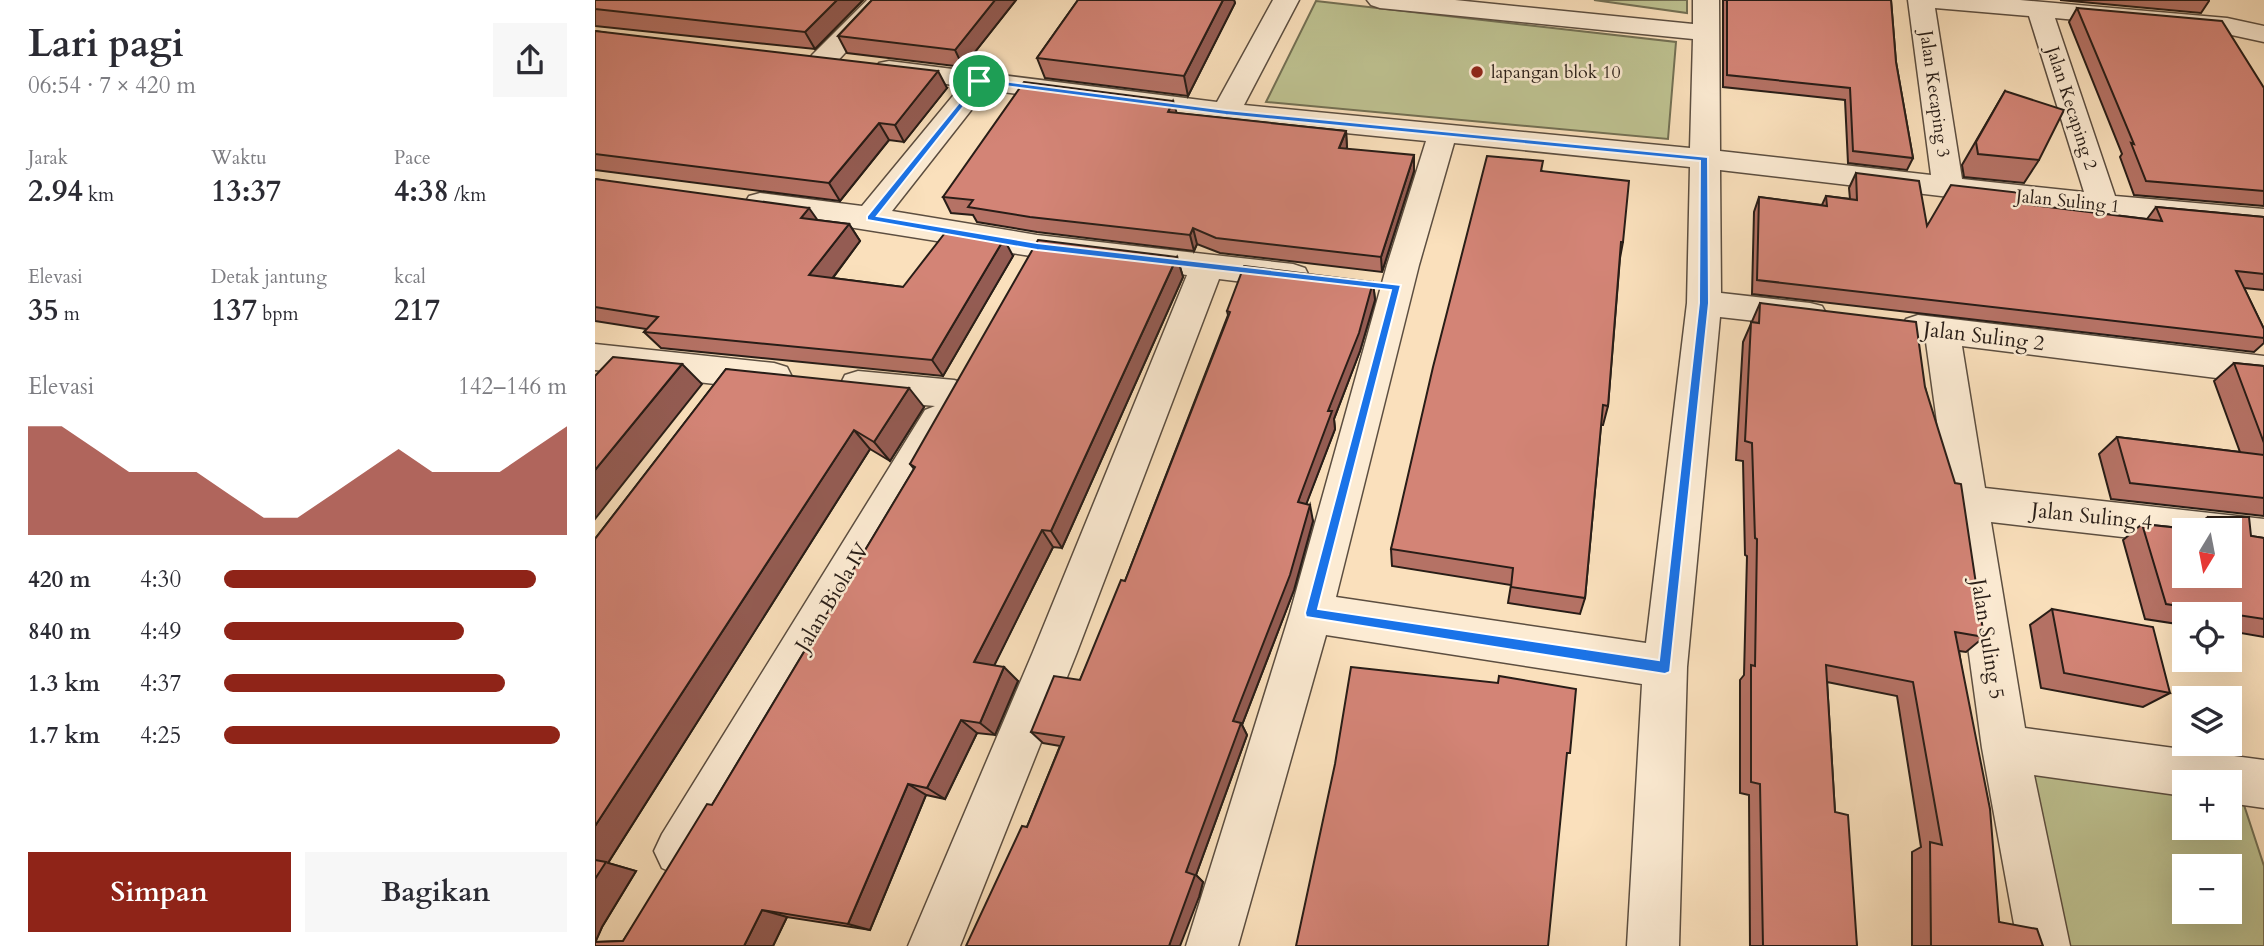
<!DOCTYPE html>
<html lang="id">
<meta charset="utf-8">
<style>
:root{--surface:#fff;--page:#f7f7f7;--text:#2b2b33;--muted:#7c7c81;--accent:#8f2418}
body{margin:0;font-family:Cardo,serif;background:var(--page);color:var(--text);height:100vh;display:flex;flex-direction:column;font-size:26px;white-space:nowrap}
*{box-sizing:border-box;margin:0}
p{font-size:23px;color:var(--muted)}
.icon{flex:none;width:38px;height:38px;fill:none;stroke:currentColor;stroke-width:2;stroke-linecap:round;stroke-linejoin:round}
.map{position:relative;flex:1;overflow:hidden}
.sheet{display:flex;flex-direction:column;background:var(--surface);width:595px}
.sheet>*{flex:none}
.needle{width:46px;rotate:190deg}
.buttons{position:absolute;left:1577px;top:518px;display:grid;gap:14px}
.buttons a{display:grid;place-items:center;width:70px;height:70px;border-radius:0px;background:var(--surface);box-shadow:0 7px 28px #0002;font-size:35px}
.pin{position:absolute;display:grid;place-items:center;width:60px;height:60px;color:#fff;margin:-30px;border:4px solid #fff;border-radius:50%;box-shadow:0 2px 7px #0007}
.round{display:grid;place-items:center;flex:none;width:74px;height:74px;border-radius:0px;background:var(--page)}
.overview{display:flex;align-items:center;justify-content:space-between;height:119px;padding:0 28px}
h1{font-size:38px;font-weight:700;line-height:52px}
.metrics{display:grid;grid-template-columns:repeat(3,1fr);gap:10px;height:119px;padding:7px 28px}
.metrics div{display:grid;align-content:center}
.metrics b{font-size:30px;font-weight:700}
.metrics small{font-size:19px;font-weight:400}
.metrics p{font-size:19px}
.chart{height:196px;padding:14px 28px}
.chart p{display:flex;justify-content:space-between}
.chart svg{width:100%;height:126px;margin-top:7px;fill:var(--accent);opacity:.7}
.button{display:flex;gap:14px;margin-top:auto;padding:14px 28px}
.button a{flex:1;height:80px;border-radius:0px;background:var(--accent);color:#fff;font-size:28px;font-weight:700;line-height:80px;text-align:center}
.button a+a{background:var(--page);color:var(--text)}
ul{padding:0 28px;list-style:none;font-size:23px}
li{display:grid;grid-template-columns:112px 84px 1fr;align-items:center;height:52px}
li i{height:18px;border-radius:9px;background:var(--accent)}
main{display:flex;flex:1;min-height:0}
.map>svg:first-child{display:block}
</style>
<main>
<section class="sheet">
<div class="overview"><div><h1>Lari pagi</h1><p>06:54 · 7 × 420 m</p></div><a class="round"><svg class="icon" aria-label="share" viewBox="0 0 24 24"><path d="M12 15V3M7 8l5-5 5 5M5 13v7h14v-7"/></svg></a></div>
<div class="metrics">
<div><p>Jarak</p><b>2.94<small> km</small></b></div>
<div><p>Waktu</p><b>13:37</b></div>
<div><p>Pace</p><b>4:38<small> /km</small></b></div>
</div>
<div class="metrics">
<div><p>Elevasi</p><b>35<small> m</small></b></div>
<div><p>Detak jantung</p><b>137<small> bpm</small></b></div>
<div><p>kcal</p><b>217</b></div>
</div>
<div class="chart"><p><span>Elevasi</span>142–146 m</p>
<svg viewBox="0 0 160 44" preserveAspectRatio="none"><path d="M0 44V6L10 6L20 14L30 22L40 22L50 22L60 30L70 38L80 38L90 30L100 22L110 14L120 22L130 22L140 22L150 14L160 6V44z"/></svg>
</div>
<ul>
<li><b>420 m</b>4:30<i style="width:91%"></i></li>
<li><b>840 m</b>4:49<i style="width:70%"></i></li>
<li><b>1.3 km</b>4:37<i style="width:82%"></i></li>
<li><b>1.7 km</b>4:25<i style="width:98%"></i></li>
</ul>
<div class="button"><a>Simpan</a><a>Bagikan</a></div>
</section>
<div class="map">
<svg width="1669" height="946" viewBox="0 0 1669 946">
<rect width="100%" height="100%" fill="#fae0bc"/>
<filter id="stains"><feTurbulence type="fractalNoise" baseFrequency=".00286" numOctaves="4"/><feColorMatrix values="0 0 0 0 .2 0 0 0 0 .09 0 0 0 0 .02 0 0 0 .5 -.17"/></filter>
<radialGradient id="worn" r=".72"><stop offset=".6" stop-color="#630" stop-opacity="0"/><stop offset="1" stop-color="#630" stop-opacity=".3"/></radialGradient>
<g fill="#bec291" stroke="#737054" stroke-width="2" fill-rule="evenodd">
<path d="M 999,0 L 1092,0 L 1092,13 Z"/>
<path d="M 721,1 L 1081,42 L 1073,139 L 671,102 Z"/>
<path d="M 1428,769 L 1589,791 L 1589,828 L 1634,828 L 1635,798 L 1647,799 L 1669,866 L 1669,946 L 1467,946 ZM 1589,866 L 1634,866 L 1634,912 L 1589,912 Z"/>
</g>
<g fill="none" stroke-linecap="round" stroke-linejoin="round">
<defs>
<g id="street">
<path d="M 272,0 L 299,0 L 237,67 L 227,69 L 217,67 L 214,61 L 217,55 Z"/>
<path d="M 678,0 L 704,0 L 649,105 L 1095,148 L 1098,39 L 785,8 L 776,5 L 772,0 L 860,0 L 1098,24 L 1098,0 L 1124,0 L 1125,151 L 1336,175 L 1313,0 L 1425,0 L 1632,18 L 1669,26 L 1669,42 L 1632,34 L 1460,18 L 1520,196 L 1669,209 L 1669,231 L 1508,215 L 1125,170 L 1126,293 L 1215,303 L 1227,306 L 1232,315 L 1227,324 L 1215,327 L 1125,317 L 1092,667 L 1084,946 L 1032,946 L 1047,684 L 731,635 L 643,946 L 591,946 L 695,613 L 792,265 L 831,141 L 631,121 L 392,90 L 297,211 L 442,235 L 698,264 L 710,268 L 714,276 L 710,284 L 698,288 L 624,279 L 482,652 L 365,946 L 313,946 L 438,652 L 592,275 L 442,257 L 165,213 L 154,210 L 150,203 L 154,196 L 165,193 L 267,206 L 366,86 L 284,75 L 280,69 L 284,63 L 294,61 L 622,102 ZM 1340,8 L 1434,16 L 1489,192 L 1367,179 ZM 859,143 L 1095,167 L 1092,303 L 1051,643 L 741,597 L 824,265 Z"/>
<path d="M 1323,315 L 1669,356 L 1669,384 L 1367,346 L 1390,488 L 1669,519 L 1669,553 L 1634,549 L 1634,530 L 1589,530 L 1589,544 L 1396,522 L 1430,728 L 1669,760 L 1669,808 L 1634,803 L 1634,782 L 1589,782 L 1589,796 L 1439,775 L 1475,946 L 1423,946 L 1387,748 L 1331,342 L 1311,337 L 1306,328 L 1311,319 Z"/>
<path d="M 0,344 L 179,363 L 192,367 L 197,377 L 192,387 L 179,391 L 0,370 Z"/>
<path d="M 263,371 L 359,380 L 372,384 L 377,394 L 372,404 L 359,408 L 349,407 L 356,410 L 362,420 L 356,430 L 101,868 L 84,876 L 67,868 L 59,851 L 67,834 L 330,410 L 340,406 L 263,399 L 250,395 L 245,385 L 250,375 Z"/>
</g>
</defs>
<use href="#street" stroke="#5c4e40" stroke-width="3"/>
<use href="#street" fill="#fcebd3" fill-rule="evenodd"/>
</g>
<g fill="#b57265" stroke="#281d17" stroke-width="2" fill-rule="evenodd">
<path d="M 0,0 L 268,0 L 220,49 L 0,26 Z"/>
<path d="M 277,0 L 421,0 L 368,67 L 252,53 L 243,36 Z"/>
<path d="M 483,0 L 639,0 L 640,3 L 593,96 L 450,78 L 442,58 Z"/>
<path d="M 1128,0 L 1296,0 L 1301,62 L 1318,158 L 1312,170 L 1253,163 L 1250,100 L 1128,87 Z"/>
<path d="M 1465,0 L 1614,0 L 1614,1 L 1606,13 Z"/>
<path d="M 1482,8 L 1669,88 L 1669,206 L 1539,195 L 1525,157 L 1527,154 L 1474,22 Z"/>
<path d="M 0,31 L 352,88 L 309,142 L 294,140 L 245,201 L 0,170 Z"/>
<path d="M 1410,91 L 1444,160 L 1429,183 L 1369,177 L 1367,165 Z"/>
<path d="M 578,101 L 581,113 L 751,131 L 752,149 L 819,171 L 787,272 L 625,253 L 602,244 L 599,251 L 442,232 L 382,222 L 378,215 L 356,213 L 348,197 Z"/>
<path d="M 947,171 L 1028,242 L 1025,258 L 1013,406 L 1008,425 L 1006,425 L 990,598 L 985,614 L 913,603 L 916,585 L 797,566 L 796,549 Z"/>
<path d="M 1261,173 L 1332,226 L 1421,203 L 1552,219 L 1561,207 L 1669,217 L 1669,290 L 1649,288 L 1669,329 L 1669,343 L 1659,352 L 1157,294 L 1159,212 L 1164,197 L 1227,205 L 1231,196 L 1255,199 L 1254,188 Z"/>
<path d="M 0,179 L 222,220 L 254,224 L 265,241 L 238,278 L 308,287 L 418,256 L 348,376 L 66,348 L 49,332 L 51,329 L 0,321 Z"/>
<path d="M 582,257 L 588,277 L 467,548 L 458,547 L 399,665 L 423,681 L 400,735 L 382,733 L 350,799 L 331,795 L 275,930 L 192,917 L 178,946 L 0,946 L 0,539 L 131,369 L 329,407 L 295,461 L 275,449 L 13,863 L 41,871 L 7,927 L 0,942 L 28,941 L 117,805 L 319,469 L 315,464 Z"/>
<path d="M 778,282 L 780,300 L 765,351 L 739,419 L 740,429 L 711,504 L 718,521 L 699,590 L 647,725 L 652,735 L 601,875 L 608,882 L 604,897 L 432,827 L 465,746 L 448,743 L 436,732 L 485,680 L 530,581 L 633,315 L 632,311 Z"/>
<path d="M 1165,303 L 1330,387 L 1389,637 L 1371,652 L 1364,651 L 1404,922 L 1448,946 L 1317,946 L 1317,852 L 1326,847 L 1302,696 L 1232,682 L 1240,812 L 1262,946 L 1155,946 L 1154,795 L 1145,793 L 1145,680 L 1149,675 L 1152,556 L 1150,555 L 1148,461 L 1141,460 L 1148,342 Z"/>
<path d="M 1639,363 L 1669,366 L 1669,516 L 1516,499 L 1504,454 L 1522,437 L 1645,452 L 1619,381 Z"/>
<path d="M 1613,517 L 1656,536 L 1669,538 L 1669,637 L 1634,631 L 1634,614 L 1589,614 L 1589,625 L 1550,619 L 1528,540 L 1547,524 L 1596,529 ZM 1589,530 L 1634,530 L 1589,576 Z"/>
<path d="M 1457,609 L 1575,693 L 1548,707 L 1446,688 L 1435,625 Z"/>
</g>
<g fill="#945c53" stroke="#281d17" stroke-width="2">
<path d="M 242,0 L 268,0 L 220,49 L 210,32 Z"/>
<path d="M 400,0 L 421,0 L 368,67 L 360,50 Z"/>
<path d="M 628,0 L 639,0 L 640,3 L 593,96 L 589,76 Z"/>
<path d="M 343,71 L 352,88 L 309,142 L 300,125 Z"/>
<path d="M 578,101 L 583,117 L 573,112 Z"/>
<path d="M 284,123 L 294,140 L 245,201 L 234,183 Z"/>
<path d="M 751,131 L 752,147 L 746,164 L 744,148 Z"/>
<path d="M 819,155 L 819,171 L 787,272 L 786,257 Z"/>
<path d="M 214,208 L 226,225 L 206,218 Z"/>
<path d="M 254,224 L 265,241 L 227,292 L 214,275 Z"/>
<path d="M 598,228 L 602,244 L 599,251 L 595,235 Z"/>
<path d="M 409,239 L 418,256 L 348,376 L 337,360 Z"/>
<path d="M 582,257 L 588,277 L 467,548 L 456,531 Z"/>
<path d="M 778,282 L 780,300 L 765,351 L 739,419 L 740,429 L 706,518 L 703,502 L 733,411 Z"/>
<path d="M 87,364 L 107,384 L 0,519 L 0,470 Z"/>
<path d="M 314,388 L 329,407 L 295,461 L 279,442 Z"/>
<path d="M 259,430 L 275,449 L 13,863 L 41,871 L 7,927 L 0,943 L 0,826 Z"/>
<path d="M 715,505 L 718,521 L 699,590 L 647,725 L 652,735 L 601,875 L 608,882 L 604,897 L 585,946 L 574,946 L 591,872 L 638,721 Z"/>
<path d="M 447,530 L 458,547 L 394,676 L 379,662 Z"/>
<path d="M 409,667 L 423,681 L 400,735 L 385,723 Z"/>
<path d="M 366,720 L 382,733 L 350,799 L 332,788 Z"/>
<path d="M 313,784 L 331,795 L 275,930 L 253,924 Z"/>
<path d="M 167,910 L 192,917 L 178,946 L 149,946 Z"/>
</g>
<g fill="#d38476" stroke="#281d17" stroke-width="2">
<path d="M 0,0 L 242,0 L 210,32 L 0,9 Z"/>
<path d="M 277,0 L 400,0 L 360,50 L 243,36 Z"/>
<path d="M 483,0 L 628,0 L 589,76 L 442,58 Z"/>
<path d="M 1132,0 L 1296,0 L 1301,62 L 1318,158 L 1258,151 L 1255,88 L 1132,75 Z"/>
<path d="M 1482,8 L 1627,21 L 1669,88 L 1669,191 L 1551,181 L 1536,143 L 1539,144 Z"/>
<path d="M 0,31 L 343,71 L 300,125 L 284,123 L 234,183 L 0,154 Z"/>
<path d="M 429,82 L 578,101 L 573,112 L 751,131 L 744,148 L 819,155 L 786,257 L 621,238 L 598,228 L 595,235 L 435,217 L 373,207 L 378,200 L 348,197 Z"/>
<path d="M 1410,91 L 1469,110 L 1444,160 L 1383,154 L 1381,142 Z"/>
<path d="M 892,156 L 948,161 L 946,171 L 1034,181 L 1028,242 L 1026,242 L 1013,406 L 1008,405 L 990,598 L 916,587 L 918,568 L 796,549 L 838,367 Z"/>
<path d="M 1261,173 L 1324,181 L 1332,226 L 1356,185 L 1426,193 L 1421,203 L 1567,221 L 1561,207 L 1669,217 L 1669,274 L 1641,271 L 1669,329 L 1669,338 L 1162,280 L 1164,197 L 1232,206 L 1231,196 L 1262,200 Z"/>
<path d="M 0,179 L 214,208 L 206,218 L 254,224 L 214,275 L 308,287 L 353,229 L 409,239 L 337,360 L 49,332 L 63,317 L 0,307 Z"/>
<path d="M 443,240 L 582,257 L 456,531 L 447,530 L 379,662 L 409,667 L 385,723 L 366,720 L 332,788 L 313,784 L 253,924 L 167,910 L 149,946 L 0,946 L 0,942 L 28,941 L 112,804 L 117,805 L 320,467 L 315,464 Z"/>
<path d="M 649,266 L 778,282 L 764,333 L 733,411 L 737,411 L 703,502 L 715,505 L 695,575 L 638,721 L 646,723 L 591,872 L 600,875 L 574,946 L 371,946 L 427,826 L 432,827 L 469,737 L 436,732 L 459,676 L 485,680 L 526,580 L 530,581 L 635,312 L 632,311 Z"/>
<path d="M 1165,303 L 1321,322 L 1330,387 L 1360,483 L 1366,484 L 1389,637 L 1360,632 L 1395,809 L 1404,922 L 1442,929 L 1448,946 L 1336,946 L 1335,842 L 1347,845 L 1318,682 L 1231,665 L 1240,812 L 1253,815 L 1262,946 L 1168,946 L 1165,784 L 1156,782 L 1156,665 L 1160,666 L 1162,539 L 1160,538 L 1157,443 L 1150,441 L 1156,322 L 1164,323 Z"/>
<path d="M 18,357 L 87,364 L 0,470 L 0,376 Z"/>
<path d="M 1639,363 L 1669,366 L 1669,443 Z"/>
<path d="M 131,369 L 314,388 L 279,442 L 259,430 L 0,826 L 0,539 Z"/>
<path d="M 1522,437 L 1669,455 L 1669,498 L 1535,483 Z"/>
<path d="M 1613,517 L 1654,517 L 1656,536 L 1669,538 L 1669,619 L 1571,604 L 1547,524 L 1603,530 L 1589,530 L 1589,576 L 1634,576 L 1634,530 L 1611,530 L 1613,528 Z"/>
<path d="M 1457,609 L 1558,627 L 1575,693 L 1469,673 Z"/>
<path d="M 756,667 L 903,683 L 904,676 L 981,689 L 975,753 L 972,753 L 953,946 L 701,946 L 740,764 Z"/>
<path d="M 0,860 L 11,862 L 0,879 Z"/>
</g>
<path fill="#1a73e8" stroke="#fff" stroke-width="2" fill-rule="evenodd" d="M 384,78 L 631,110 L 1113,157 L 1114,303 L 1075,672 L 1070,674 L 711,617 L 710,613 L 796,290 L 442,250 L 272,220 L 272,216 ZM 387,83 L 631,115 L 1105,161 L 1104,303 L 1064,660 L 723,609 L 806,285 L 442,243 L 282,216 Z"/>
<circle fill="#8f2418" stroke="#fcebd3" stroke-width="2.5" cx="882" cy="72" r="7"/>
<g text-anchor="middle" stroke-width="5" stroke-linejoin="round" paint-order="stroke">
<g font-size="18" fill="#281d17" stroke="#fcebd3" text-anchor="start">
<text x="896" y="78">lapangan blok 10</text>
</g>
<g font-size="18" fill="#281d17" stroke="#fcebd3">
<text transform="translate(1340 94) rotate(82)" y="6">Jalan Kecaping 3</text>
<text transform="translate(1477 108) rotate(72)" y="6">Jalan Kecaping 2</text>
<text transform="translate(1473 201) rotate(6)" y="6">Jalan Suling 1</text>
</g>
<g font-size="21" fill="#281d17" stroke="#fcebd3">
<text transform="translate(1389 336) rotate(7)" y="7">Jalan Suling 2</text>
<text transform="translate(1497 516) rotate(6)" y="7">Jalan Suling 4</text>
<text transform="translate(237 597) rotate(-59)" y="7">Jalan Biola IV</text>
<text transform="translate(1393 639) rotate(81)" y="7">Jalan Suling 5</text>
</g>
</g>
<rect width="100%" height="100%" filter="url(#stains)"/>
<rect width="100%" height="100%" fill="url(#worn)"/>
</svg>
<div class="buttons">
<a><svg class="needle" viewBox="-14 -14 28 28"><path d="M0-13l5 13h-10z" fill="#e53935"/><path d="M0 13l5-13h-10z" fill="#7c7c81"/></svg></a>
<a><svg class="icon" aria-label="locate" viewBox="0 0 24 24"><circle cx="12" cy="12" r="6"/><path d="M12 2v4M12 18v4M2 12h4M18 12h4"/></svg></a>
<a><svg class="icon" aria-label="layers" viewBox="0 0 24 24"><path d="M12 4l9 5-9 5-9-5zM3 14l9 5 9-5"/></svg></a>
<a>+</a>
<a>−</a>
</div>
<div class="pin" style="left:384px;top:81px;background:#1e9e55"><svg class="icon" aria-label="arrive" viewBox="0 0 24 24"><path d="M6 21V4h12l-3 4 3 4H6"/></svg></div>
</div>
</main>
